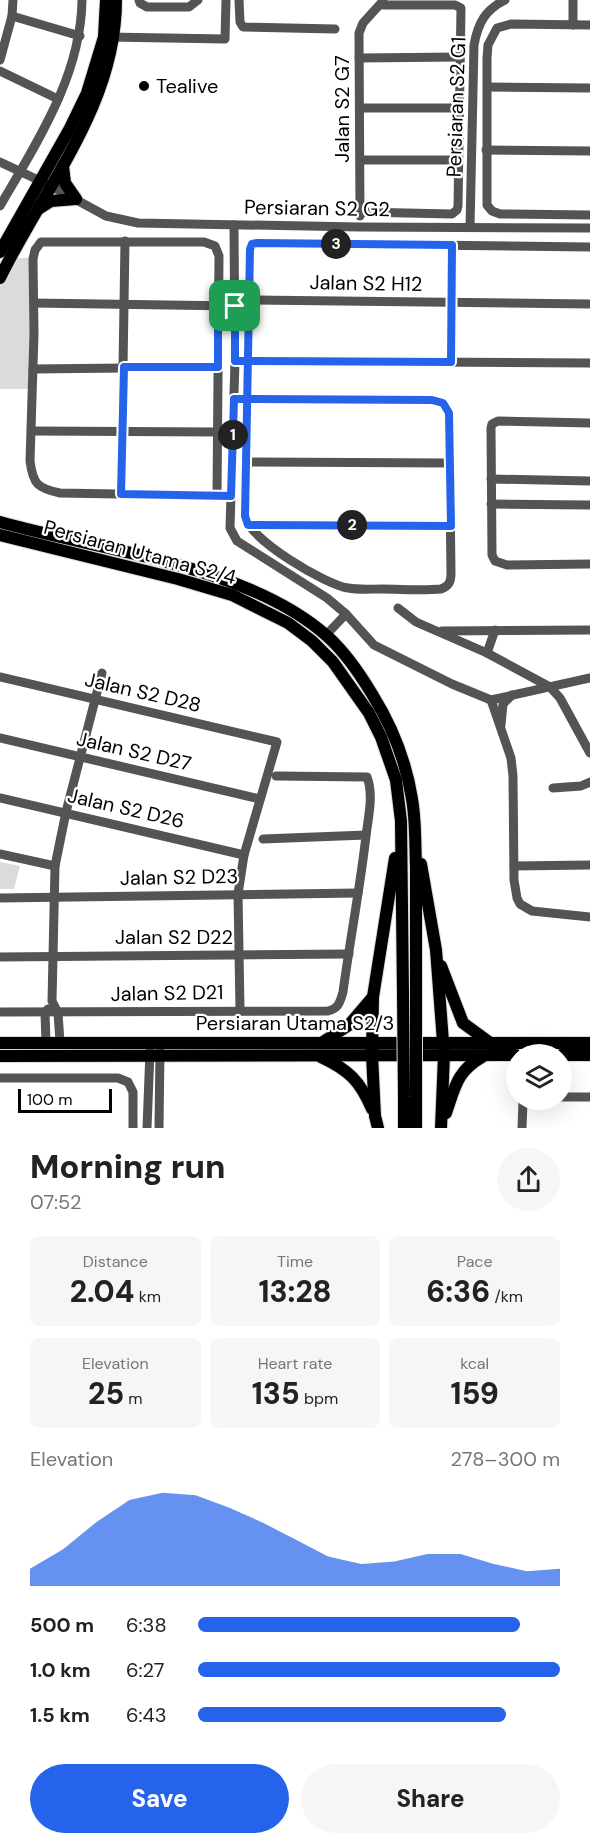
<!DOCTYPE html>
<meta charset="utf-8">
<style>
:root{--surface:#fff;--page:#f6f6f6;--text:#222;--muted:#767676;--accent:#2563eb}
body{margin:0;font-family:"DM Sans",sans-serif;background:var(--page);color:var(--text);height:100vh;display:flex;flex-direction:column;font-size:22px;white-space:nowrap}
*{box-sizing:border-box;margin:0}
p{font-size:20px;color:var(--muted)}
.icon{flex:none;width:33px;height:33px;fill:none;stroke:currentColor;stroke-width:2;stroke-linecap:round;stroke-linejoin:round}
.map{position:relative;height:1128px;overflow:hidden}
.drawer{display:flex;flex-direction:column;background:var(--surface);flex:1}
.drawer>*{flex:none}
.buttons{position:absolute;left:506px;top:1044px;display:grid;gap:12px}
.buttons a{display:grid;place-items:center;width:66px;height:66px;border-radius:50%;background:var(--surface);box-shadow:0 6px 24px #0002;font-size:30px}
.scale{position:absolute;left:18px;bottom:15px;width:94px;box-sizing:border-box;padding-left:6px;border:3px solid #000;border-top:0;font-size:16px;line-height:21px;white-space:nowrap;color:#000;-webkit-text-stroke:4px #fff;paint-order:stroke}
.pin{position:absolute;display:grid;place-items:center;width:51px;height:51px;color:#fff;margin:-26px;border-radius:12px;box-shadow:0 3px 9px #0006}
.km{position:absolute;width:30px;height:30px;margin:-15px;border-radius:50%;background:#222;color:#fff;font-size:16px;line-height:30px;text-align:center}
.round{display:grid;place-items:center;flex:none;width:63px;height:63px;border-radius:32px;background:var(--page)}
.summary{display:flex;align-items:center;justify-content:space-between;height:102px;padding:0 30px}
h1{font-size:33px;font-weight:800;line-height:45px}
.figures{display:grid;grid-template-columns:repeat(3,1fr);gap:9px;height:102px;padding:6px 30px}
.figures div{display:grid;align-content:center;border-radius:9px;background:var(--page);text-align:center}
.figures b{font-size:30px;font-weight:800}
.figures small{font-size:16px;font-weight:400}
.figures p{font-size:16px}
.chart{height:168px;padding:12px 30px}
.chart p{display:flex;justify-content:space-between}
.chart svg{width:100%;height:108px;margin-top:6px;fill:var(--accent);opacity:.7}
.button{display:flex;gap:12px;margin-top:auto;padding:12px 30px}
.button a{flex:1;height:69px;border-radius:36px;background:var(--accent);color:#fff;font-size:24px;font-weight:800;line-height:69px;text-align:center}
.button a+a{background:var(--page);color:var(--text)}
ul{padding:0 30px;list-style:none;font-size:20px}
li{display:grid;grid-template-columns:96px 72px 1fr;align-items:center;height:45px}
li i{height:15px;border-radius:8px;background:var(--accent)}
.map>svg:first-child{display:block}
</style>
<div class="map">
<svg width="590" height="1128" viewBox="0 0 590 1128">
<rect width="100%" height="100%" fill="#fff"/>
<g fill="#dbdbdb">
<path d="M 12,258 L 32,258 L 31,389 L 0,389 L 0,282 Z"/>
<path d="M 0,862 L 20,866 L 14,889 L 0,889 Z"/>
</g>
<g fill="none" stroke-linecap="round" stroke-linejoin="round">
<defs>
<g id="major">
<path d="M 63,166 L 65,183 L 76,199"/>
<path d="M 40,208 L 51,201 L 76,199"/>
<path d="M 0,252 L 69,130 L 87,93 L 104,37 L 106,0"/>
<path d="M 0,278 C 44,187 116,106 116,0"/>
<path d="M 0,522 C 102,551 247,565 327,636 C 345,652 360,674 372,694 C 392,726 406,761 412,799 C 416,822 415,844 416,867 C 416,910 416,952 416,995"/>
<path d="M 0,535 L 178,579 L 232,595 L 288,623 L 312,641 L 333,662 L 369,713 L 381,737 L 396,780 L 401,821 L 403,994"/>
<path d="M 421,864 L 436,950 L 444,1055 L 441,1128"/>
<path d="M 441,966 L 463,1023 L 489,1042"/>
<path d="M 323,1042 L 349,1025 L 373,997"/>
<path d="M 0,1043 L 590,1043"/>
<path d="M 561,1055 L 590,1055"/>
<path d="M 0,1056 L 516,1055"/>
<path d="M 321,1057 C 349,1070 360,1081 372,1109"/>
<path d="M 416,1097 L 416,1128"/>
<path d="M 446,1113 C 455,1087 457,1071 482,1057"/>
<path d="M 378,1128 L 375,1116 L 372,1055 L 373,997 L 395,858"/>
<path d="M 404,1128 L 404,1095"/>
</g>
</defs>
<use href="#major" stroke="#dbdbdb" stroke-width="14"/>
<g stroke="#545454" stroke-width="9">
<path d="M 139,0 L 140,3 L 147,7 L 189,7 L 198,0"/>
<path d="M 239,0 L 240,22 L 243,27 L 335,29"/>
<path d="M 12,16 L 80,36"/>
<path d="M 573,25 L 573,0"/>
<path d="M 590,25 L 511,24 L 497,28 L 488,45 L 487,58 L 487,205 L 492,211 L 500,214 L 590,215"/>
<path d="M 108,37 L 225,39 L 226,0"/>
<path d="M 359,58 L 459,57"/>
<path d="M 0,60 L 12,16 L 13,0"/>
<path d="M 0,71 L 58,99"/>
<path d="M 488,87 L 590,88"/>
<path d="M 360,108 L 458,108"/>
<path d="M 486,150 L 590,151"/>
<path d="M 360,160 L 458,160"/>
<path d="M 0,162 L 51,186 L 106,216 L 138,223 L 360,227 L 590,228"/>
<path d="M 0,206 C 37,142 81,76 82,0"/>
<path d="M 360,212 L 452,214 L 457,210 L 458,206 L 461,8 L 455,5 L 380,5"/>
<path d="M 360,216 L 359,33 L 363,23 L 383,1"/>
<path d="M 234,225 L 235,361 L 230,528 L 237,541 L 327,598 L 346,614 L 326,635"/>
<path d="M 470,227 L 474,45 C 478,23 485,10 505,0"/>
<path d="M 249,300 L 590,304"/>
<path d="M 34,303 L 235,306"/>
<path d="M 244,361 L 590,363"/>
<path d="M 451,362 L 451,245"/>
<path d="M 33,369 L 217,367"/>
<path d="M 234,398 L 247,399 L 432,400 L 443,403 L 449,413 L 451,573 C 451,582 449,586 441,589 C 421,591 401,589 381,589 C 370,589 359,590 348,588 C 326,585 248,539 245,516 L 250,249 L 252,244 L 257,243 L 590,247"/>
<path d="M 590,423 L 498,421 L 492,424 L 491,428 L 492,555 L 495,561 L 507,565 L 590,564"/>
<path d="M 32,431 L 218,432"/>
<path d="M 246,462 L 450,463"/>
<path d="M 491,479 L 590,481"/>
<path d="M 121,494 L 125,241"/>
<path d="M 217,496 L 219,256 L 215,246 L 204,242 L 41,242 L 35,250 L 33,259 L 34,334 L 30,461 C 33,484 37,488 60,493 L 231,496"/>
<path d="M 491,504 L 590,505"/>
<path d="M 248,525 L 451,526"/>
<path d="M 398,608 L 416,622 L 487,653 L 550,687 L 560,698 L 590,753"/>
<path d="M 346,614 L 374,645 L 452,684 L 491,700 L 590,678"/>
<path d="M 442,631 L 590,630"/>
<path d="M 487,653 L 495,630"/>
<path d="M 0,677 L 277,742 L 244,855 L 238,894 L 240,1010"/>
<path d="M 491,700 L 511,758 L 513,776 L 514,880 L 517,898 L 520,904 L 532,911 L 590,917"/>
<path d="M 501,725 L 503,704 L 512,695"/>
<path d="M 0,738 L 260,799"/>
<path d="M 553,788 L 581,786 L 590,782"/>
<path d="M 0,798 L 244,855"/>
<path d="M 263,839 L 366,835"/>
<path d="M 0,854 L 55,866"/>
<path d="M 514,866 L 590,865"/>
<path d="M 0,898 L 358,893"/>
<path d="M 0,957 L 349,954"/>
<path d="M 0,1012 L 328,1011 C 339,1008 340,1002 343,992 C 350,940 360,888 366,836 C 368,818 374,795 367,777 L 276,776"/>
<path d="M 60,1042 L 58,1013 L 52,1001 L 55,866 L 66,812 L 102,673"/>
<path d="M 46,1043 L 45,1013 L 48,1009"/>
<path d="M 0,1078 L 118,1078 L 128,1082 L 133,1092 L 133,1128"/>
<path d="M 561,1097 L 590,1097"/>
<path d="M 147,1128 L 150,1051"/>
<path d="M 159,1128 L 160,1051"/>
<path d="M 522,1128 L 523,1101 L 526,1100"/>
</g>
<use href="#major" stroke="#000" stroke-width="12"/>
<defs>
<g id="major-bridge">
<path d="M 403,994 L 404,1095"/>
<path d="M 416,1097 L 416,995"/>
</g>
</defs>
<use href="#major-bridge" stroke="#dbdbdb" stroke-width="14" stroke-linecap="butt"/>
<use href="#major-bridge" stroke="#000" stroke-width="12"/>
</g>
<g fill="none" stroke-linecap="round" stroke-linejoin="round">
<defs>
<path id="route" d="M 235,306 L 218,305 L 218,367 L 124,367 L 121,494 L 231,496 L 234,399 L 247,399 L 432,400 L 443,403 L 449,413 L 451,526 L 248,525 L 245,516 C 247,427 248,338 250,249 L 252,244 L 257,243 L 452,245 L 451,362 L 248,361 L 235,361 L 235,306"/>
</defs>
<use href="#route" stroke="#fff" stroke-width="12"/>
<use href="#route" stroke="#2563eb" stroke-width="8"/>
</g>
<circle fill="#000" stroke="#fff" stroke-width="2" cx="144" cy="86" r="6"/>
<g text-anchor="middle" stroke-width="4.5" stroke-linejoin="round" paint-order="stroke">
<g font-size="20" fill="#000" stroke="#fff" text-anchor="start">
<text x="156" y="93">Tealive</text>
</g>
<g font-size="20" fill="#000" stroke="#fff">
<text transform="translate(456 107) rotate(-88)" y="7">Persiaran S2 G1</text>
<text transform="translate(342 109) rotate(-90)" y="7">Jalan S2 G7</text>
<text transform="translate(317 208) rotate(1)" y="7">Persiaran S2 G2</text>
<text transform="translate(366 283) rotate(1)" y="7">Jalan S2 H12</text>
<text transform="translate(140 552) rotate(15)" y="7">Persiaran Utama S2/4</text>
<text transform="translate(143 692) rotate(13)" y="7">Jalan S2 D28</text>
<text transform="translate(134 751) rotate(13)" y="7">Jalan S2 D27</text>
<text transform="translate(126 808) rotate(13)" y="7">Jalan S2 D26</text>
<text transform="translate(179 877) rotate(-1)" y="7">Jalan S2 D23</text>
<text x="174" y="944">Jalan S2 D22</text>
<text transform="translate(167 993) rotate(-1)" y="7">Jalan S2 D21</text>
<text x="295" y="1030">Persiaran Utama S2/3</text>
</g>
</g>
</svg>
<div class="buttons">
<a><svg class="icon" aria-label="layers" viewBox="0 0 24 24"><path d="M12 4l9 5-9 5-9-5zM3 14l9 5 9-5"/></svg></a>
</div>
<div class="scale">100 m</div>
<div class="pin" style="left:235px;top:306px;background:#1e9e55"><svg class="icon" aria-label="arrive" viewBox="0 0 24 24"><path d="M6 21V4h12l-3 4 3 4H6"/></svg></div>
<b class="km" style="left:233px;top:435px">1</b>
<b class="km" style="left:352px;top:525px">2</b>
<b class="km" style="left:336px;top:244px">3</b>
</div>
<section class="drawer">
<div class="summary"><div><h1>Morning run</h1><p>07:52</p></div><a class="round"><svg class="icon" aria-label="share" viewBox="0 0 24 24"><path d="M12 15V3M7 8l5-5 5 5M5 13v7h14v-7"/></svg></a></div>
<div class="figures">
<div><p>Distance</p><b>2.04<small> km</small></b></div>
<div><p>Time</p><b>13:28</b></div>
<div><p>Pace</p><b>6:36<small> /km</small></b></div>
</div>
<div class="figures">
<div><p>Elevation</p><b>25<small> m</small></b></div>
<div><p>Heart rate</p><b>135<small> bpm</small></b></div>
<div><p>kcal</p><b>159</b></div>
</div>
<div class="chart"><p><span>Elevation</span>278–300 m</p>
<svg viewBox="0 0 160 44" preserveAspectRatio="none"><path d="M0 44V37L10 29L20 18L30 9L40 6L50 7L60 12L70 18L80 25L90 32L100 35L110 34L120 31L130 31L140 35L150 38L160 37V44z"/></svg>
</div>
<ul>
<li><b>500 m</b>6:38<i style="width:89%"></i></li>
<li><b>1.0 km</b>6:27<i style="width:100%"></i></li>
<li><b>1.5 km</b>6:43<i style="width:85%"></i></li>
</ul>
<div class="button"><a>Save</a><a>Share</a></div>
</section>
